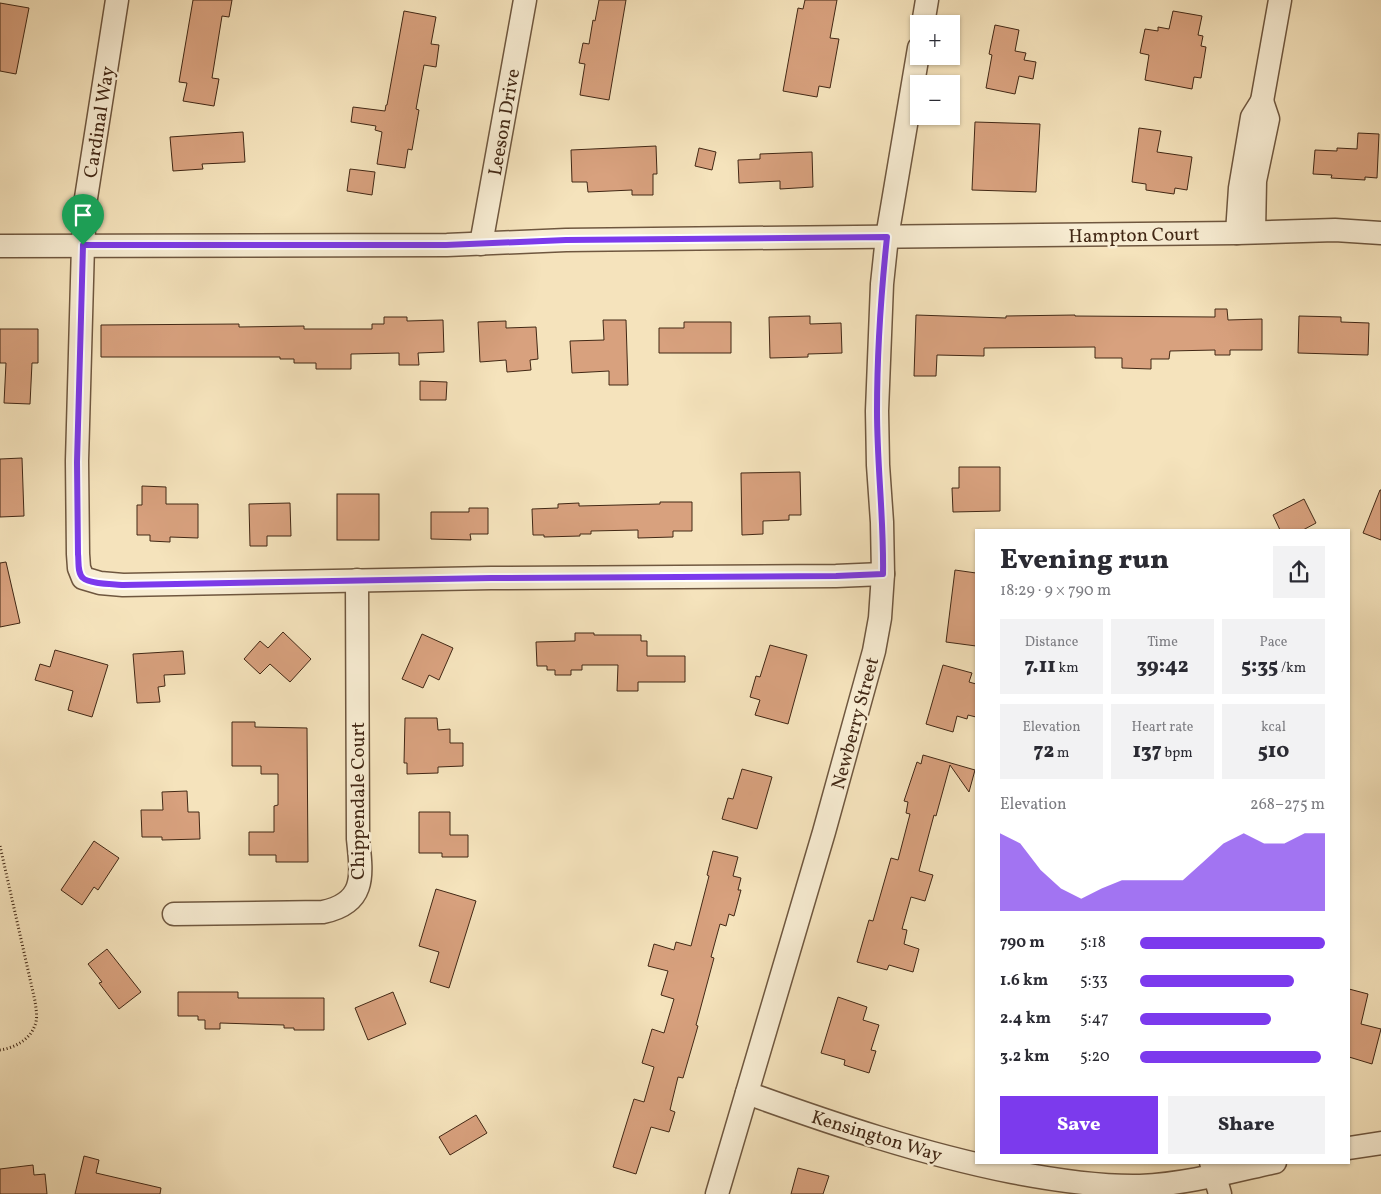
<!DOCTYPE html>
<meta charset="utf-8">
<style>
:root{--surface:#fff;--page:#f2f2f3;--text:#2b2b33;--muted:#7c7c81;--accent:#7c3aed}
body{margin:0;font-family:Vollkorn,serif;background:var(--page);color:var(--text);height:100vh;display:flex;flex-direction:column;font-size:19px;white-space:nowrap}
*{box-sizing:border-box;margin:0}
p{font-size:16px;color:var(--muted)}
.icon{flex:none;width:28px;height:28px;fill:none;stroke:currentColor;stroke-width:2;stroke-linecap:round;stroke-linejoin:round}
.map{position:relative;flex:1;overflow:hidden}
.details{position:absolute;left:975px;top:529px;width:375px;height:635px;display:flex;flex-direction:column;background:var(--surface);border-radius:0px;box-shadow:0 1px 4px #0004}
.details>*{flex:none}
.buttons{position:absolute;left:910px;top:15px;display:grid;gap:10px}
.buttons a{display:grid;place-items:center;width:50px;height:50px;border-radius:0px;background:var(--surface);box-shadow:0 1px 4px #0004;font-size:25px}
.pin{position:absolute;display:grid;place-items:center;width:42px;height:42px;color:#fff;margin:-51px -21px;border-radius:50% 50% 50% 0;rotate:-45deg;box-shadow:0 0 5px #0007}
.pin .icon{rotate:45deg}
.round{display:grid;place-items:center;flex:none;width:52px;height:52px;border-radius:0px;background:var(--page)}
.headline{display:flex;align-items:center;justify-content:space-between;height:85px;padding:0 25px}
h1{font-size:28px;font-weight:800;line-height:38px}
.figures{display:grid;grid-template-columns:repeat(3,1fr);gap:8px;height:85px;padding:5px 25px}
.figures div{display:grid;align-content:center;border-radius:0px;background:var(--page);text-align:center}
.figures b{font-size:21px;font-weight:800}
.figures small{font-size:14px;font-weight:400}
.figures p{font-size:14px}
.chart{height:140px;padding:10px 25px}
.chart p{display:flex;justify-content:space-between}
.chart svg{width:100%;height:90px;margin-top:5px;fill:var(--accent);opacity:.7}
.cta{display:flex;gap:10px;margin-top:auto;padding:10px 25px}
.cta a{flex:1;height:58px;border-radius:0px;background:var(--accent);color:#fff;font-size:20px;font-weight:800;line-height:58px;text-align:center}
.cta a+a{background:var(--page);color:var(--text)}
ul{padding:0 25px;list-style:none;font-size:16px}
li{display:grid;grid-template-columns:80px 60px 1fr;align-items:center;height:38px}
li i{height:12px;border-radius:6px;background:var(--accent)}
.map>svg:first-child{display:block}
</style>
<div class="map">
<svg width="1381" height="1194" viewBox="0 0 1381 1194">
<rect width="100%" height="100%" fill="#f5e3bc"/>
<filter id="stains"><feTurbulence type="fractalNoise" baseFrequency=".004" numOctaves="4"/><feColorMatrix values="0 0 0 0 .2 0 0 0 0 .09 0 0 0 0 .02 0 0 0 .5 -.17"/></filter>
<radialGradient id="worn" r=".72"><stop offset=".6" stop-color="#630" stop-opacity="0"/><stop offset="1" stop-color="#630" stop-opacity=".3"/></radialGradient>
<g fill="#d8a17e" stroke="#422815">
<path d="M 193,0 L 232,0 L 229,17 L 222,16 L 212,78 L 219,79 L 214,106 L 183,101 L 187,83 L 179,82 Z"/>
<path d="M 599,0 L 626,0 L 609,100 L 580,95 L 585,64 L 579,63 L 583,43 L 589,44 L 593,20 L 595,21 Z"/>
<path d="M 805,0 L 837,0 L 830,38 L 839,39 L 830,88 L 819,86 L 817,97 L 783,91 L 798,8 L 803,9 Z"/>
<path d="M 0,3 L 29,8 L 16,74 L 0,71 Z"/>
<path d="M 404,11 L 436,17 L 431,44 L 439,45 L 436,67 L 424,65 L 416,109 L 419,110 L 412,150 L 408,149 L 405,168 L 377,164 L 382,132 L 375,130 L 376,126 L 351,122 L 353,107 L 385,111 L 386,105 L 387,105 Z"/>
<path d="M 1173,11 L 1202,16 L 1198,35 L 1203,36 L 1201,46 L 1206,47 L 1201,78 L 1194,77 L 1192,89 L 1145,80 L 1149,55 L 1140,53 L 1145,29 L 1158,31 L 1158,27 L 1169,29 Z"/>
<path d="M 995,25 L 1019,30 L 1015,51 L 1026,53 L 1024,60 L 1036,62 L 1033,79 L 1019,76 L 1015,94 L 986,88 L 992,55 L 989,54 Z"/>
<path d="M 975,122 L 1040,124 L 1036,192 L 972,190 Z"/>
<path d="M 1139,128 L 1161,131 L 1157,152 L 1192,157 L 1187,190 L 1175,188 L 1174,194 L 1146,190 L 1146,184 L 1132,182 Z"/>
<path d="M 243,132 L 245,162 L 202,164 L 203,169 L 173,171 L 170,137 Z"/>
<path d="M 1358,133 L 1379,134 L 1377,178 L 1365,177 L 1365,180 L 1331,178 L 1332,175 L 1313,174 L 1315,150 L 1337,151 L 1337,148 L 1357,149 Z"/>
<path d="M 656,146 L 657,174 L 653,174 L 653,195 L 632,195 L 632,190 L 588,192 L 587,182 L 572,182 L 571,150 Z"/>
<path d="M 699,148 L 716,152 L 712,170 L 695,166 Z"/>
<path d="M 812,152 L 813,187 L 780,189 L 780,181 L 739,183 L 738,160 L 760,159 L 760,154 Z"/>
<path d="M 350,169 L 375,172 L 372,195 L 347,191 Z"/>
<path d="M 1215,309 L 1227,309 L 1228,320 L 1262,319 L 1262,350 L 1230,350 L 1230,355 L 1215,355 L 1215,350 L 1170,351 L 1169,359 L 1151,359 L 1151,369 L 1122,368 L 1122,358 L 1095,358 L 1095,347 L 984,348 L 984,356 L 937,355 L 936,376 L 914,376 L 916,315 L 1006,318 L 1006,316 L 1075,315 L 1075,316 L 1215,317 Z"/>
<path d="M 810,316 L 810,324 L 841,323 L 842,353 L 808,354 L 808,357 L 770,358 L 769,317 Z"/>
<path d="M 1299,316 L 1341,317 L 1341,322 L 1369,323 L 1368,355 L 1298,353 Z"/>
<path d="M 384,317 L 407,317 L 407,321 L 443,320 L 444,352 L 418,353 L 419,365 L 399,365 L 399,353 L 351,354 L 351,369 L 316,369 L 316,363 L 294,363 L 294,359 L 280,359 L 280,357 L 101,357 L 101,325 L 239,324 L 239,327 L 304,326 L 304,329 L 372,329 L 372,324 L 384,324 Z"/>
<path d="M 603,320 L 626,320 L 628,385 L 609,385 L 609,371 L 572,373 L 570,341 L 604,340 Z"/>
<path d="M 506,321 L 506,328 L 536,327 L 538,359 L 530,360 L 531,370 L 507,372 L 506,360 L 480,362 L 478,322 Z"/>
<path d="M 684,322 L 731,322 L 731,353 L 659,353 L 659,328 L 684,328 Z"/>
<path d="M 0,329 L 38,329 L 38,363 L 32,363 L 30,404 L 4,403 L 6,363 L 0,363 Z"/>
<path d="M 420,381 L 447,382 L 446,400 L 420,400 Z"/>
<path d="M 22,458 L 24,516 L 0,517 L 0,459 Z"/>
<path d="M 959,467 L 1000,467 L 1000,511 L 953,512 L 952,488 L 959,488 Z"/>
<path d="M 800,472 L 801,515 L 789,515 L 789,520 L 763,521 L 763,534 L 742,535 L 741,473 Z"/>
<path d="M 142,486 L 166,487 L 166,504 L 198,504 L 198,538 L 170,537 L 170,542 L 150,541 L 150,535 L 137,535 L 137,505 L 142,505 Z"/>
<path d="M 1380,490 L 1381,490 L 1381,540 L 1363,533 Z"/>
<rect x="337" y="494" width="42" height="46"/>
<path d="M 1304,499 L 1316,523 L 1303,530 L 1280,530 L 1273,515 Z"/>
<path d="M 660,502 L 692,502 L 692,531 L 673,531 L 673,537 L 638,538 L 638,530 L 591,531 L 591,534 L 580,534 L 580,536 L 544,537 L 544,535 L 533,535 L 532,509 L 558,508 L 558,504 L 579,503 L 579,506 L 660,504 Z"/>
<path d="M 290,503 L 291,536 L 267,536 L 267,546 L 250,546 L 249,504 Z"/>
<path d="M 469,508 L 488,508 L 488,534 L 470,534 L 471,540 L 431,539 L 431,512 L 469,512 Z"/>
<path d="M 6,562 L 20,623 L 0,627 L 0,563 Z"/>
<path d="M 955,570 L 976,573 L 976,646 L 946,642 Z"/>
<path d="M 283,632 L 311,659 L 290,682 L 270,664 L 260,674 L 244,659 L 260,641 L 268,648 Z"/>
<path d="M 575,633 L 594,633 L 594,635 L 641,635 L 641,641 L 647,641 L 647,656 L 685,656 L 685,682 L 638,682 L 638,691 L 617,691 L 618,665 L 582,665 L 582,670 L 571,670 L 571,675 L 555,675 L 555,670 L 547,670 L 547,666 L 537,666 L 536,642 L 575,641 Z"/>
<path d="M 422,634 L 453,648 L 439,680 L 429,675 L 423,688 L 402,679 Z"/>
<path d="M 770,645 L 807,655 L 788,724 L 755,715 L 760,700 L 750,697 L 756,676 L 760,677 Z"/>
<path d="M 55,650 L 108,665 L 92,717 L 68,710 L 73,691 L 35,680 L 40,664 L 50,667 Z"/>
<path d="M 183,651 L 185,674 L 164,675 L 165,686 L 158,687 L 160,702 L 137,703 L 133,654 Z"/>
<path d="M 943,665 L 972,673 L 969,682 L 976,684 L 976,717 L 968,715 L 967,719 L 957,716 L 953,732 L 926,724 Z"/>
<path d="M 405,718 L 437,718 L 438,730 L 450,729 L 450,743 L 463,743 L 463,766 L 438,767 L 438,773 L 407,774 L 407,763 L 404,763 Z"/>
<path d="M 232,722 L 255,722 L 255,727 L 307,728 L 308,862 L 276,862 L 276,855 L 249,855 L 249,832 L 274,832 L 274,806 L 278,805 L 278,774 L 261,774 L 261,766 L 232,766 Z"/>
<path d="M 923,755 L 975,770 L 969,792 L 950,765 L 936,816 L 934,815 L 919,871 L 933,875 L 925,901 L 911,897 L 902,929 L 907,930 L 904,944 L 919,949 L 913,972 L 889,965 L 887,970 L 857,962 L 869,920 L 873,921 L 891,858 L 898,860 L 910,814 L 906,813 L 908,802 L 904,801 L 917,762 L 921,764 Z"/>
<path d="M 742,769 L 772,777 L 757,829 L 722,819 L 728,798 L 733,799 Z"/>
<path d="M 187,791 L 188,812 L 199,812 L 200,839 L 162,840 L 162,837 L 142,837 L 141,810 L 163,810 L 162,792 Z"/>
<path d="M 419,812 L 450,812 L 450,835 L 468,835 L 468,857 L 442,857 L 442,853 L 419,853 Z"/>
<path d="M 94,841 L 119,858 L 98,890 L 94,887 L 82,905 L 61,890 Z"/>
<path d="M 713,851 L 738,857 L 733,876 L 741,878 L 738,890 L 741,890 L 734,916 L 729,914 L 726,926 L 720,924 L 711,957 L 714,958 L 696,1025 L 698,1026 L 683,1078 L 678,1077 L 670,1110 L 675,1112 L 669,1132 L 651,1127 L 636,1174 L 613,1167 L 634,1099 L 644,1102 L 654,1067 L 642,1063 L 652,1029 L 664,1033 L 674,999 L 661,995 L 668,971 L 648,966 L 654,944 L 674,950 L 676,942 L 691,946 L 709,876 L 707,875 Z"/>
<path d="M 436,889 L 476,901 L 449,988 L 430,982 L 439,952 L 419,946 Z"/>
<path d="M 107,949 L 141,992 L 119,1009 L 99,983 L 102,982 L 88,964 Z"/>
<path d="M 1349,989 L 1368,994 L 1361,1024 L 1381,1029 L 1372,1064 L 1349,1057 Z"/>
<path d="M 178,992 L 238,992 L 238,998 L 324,998 L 324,1030 L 294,1030 L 294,1028 L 284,1028 L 284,1025 L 220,1023 L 220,1029 L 205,1029 L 205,1020 L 198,1020 L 198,1016 L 178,1016 Z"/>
<path d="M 393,992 L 406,1024 L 368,1040 L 355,1008 Z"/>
<path d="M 838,997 L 867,1007 L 863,1020 L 879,1025 L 871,1050 L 876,1051 L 869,1073 L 844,1065 L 845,1060 L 821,1053 Z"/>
<path d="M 476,1115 L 487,1133 L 450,1155 L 439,1137 Z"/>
<path d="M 84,1156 L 99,1160 L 96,1173 L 161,1188 L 160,1194 L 75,1194 Z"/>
<path d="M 33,1165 L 34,1175 L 45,1174 L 47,1194 L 0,1194 L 0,1169 Z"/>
<path d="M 798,1168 L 829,1176 L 823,1194 L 791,1194 Z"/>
</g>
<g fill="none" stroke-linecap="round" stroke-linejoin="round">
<defs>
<g id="minor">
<path d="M 117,0 L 86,198 L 83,245 L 77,461 L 78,554 L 79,568 L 83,578 L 100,583 L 123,585 L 491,578 L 836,576 L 883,574"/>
<path d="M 923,24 L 927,0"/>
<path d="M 1262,101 L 1280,0"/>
<path d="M 1237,233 L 1240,188 L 1252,117 L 1262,101 L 1268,119 L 1255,181 L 1254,232"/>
<path d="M 481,244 L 525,0"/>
<path d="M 0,246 L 447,245 L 566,240 L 653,239 L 1237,233 L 1335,230 L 1381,233"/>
<path d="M 174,914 L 323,912 C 366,903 362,876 358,839 L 357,580"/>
<path d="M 747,1093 C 833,1124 922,1154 1012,1172 C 1054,1180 1098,1187 1140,1186 C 1186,1184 1230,1172 1275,1162"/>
<path d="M 1349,1148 L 1381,1143"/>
<path d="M 1211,1162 L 1220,1194"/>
<path d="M 717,1194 L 824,832 L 874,651 L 880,618 L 883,574 L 882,522 L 878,465 L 877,411 L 882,284 L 887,237 L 919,48"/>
</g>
</defs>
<use href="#minor" stroke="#6f573f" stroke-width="25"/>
<path stroke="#422815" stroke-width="3" stroke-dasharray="1 2.5" stroke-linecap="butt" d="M 0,846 L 35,1001 C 36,1009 38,1018 35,1025 C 30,1040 14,1048 0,1050"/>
<use href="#minor" stroke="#f8edd3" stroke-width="22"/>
</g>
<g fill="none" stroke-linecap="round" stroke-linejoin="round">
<defs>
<path id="route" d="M 887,237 C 881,294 877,353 877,411 C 877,466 884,520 883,574 L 836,576 L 491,578 L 123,585 C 114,584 89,584 83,578 C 77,573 79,561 78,554 L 77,462 L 83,245 L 446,245 L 566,240 Z"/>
</defs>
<use href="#route" stroke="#fff" stroke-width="10"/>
<use href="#route" stroke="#7c3aed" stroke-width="6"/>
</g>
<g text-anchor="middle" stroke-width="5" stroke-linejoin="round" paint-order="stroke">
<g font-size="19" fill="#422815" stroke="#f8edd3">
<text transform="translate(98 122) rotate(-81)" y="7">Cardinal Way</text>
<text transform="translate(503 122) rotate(-80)" y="7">Leeson Drive</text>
<text transform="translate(1134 234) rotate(-1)" y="7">Hampton Court</text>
<text transform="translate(854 723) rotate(-75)" y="7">Newberry Street</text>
<text transform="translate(357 801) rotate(-90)" y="7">Chippendale Court</text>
<text transform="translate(877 1135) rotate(17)" y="7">Kensington Way</text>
</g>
</g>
<rect width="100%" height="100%" filter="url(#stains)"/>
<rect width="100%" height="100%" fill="url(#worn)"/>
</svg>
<div class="buttons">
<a>+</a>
<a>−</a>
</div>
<div class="pin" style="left:83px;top:245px;background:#1e9e55"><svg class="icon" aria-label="arrive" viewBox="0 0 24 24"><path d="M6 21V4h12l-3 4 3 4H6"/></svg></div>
<section class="details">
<div class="headline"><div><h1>Evening run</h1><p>18:29 · 9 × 790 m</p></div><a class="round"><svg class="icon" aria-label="share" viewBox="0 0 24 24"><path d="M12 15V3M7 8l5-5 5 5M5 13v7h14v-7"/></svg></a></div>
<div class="figures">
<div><p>Distance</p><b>7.11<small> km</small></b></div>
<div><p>Time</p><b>39:42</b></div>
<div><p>Pace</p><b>5:35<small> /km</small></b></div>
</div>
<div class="figures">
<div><p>Elevation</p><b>72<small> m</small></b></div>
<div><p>Heart rate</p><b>137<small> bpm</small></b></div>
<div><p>kcal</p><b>510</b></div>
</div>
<div class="chart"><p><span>Elevation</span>268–275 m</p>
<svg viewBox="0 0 160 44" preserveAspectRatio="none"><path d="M0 44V6L10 11L20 24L30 33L40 38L50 33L60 29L70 29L80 29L90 29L100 20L110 11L120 6L130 11L140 11L150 6L160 6V44z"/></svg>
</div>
<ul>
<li><b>790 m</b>5:18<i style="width:100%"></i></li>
<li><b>1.6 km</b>5:33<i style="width:83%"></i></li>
<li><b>2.4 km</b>5:47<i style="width:71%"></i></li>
<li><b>3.2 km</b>5:20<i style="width:98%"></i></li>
</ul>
<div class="cta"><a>Save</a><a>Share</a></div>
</section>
</div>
